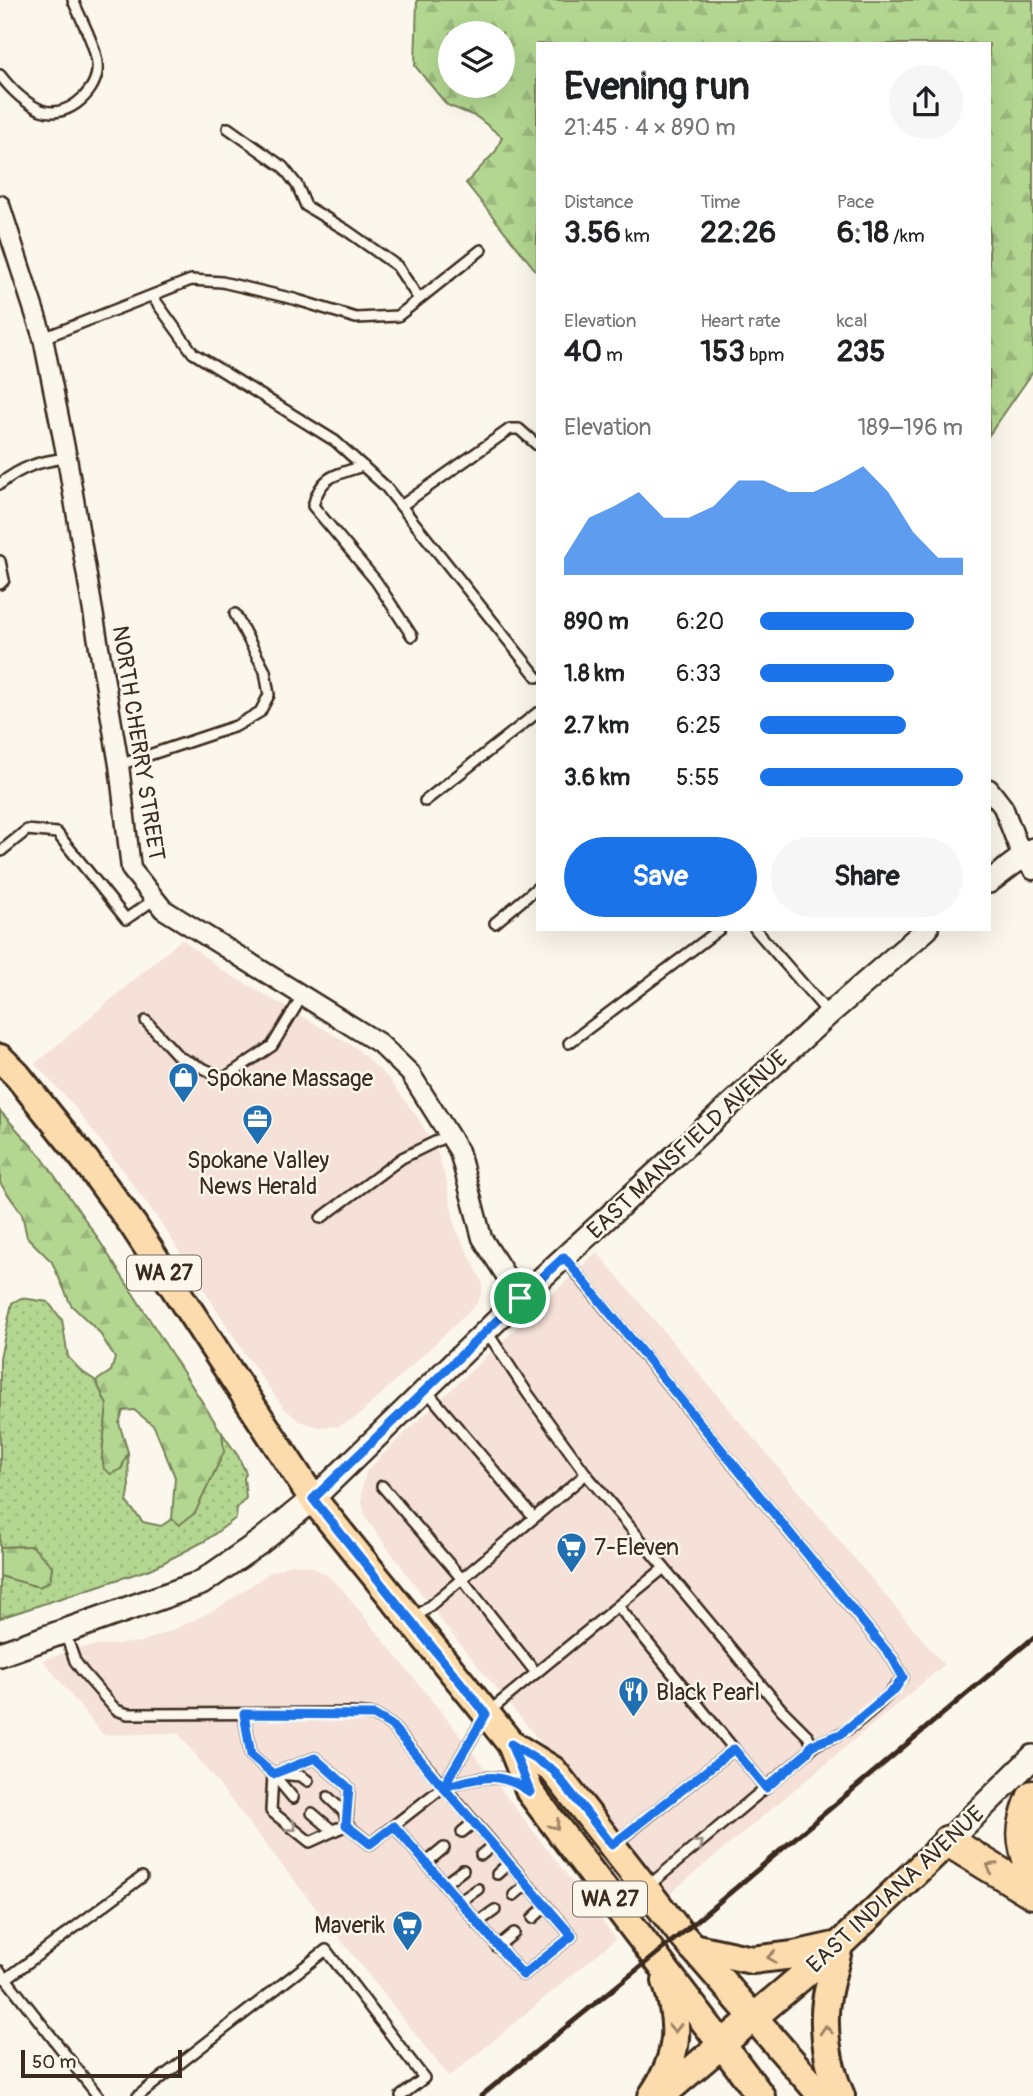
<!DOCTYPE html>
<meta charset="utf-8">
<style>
:root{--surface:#fff;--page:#f6f6f6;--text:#202124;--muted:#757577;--accent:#1a73e8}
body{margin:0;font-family:Pangolin,sans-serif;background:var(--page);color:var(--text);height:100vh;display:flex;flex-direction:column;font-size:26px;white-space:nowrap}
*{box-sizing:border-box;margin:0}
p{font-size:23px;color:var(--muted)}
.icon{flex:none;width:38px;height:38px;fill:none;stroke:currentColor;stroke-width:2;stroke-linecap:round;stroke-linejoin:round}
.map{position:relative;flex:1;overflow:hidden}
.side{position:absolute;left:536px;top:42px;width:455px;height:889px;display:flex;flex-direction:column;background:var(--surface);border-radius:0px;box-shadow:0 7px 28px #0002}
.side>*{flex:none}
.controls{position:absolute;left:438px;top:21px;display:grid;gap:14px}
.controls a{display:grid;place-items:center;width:77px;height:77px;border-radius:50%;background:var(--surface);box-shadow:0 7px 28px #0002;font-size:35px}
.scale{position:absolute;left:21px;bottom:18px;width:161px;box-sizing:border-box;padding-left:7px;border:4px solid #3b2a1e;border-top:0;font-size:19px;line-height:24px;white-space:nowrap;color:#3b2a1e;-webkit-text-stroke:5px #fbf7ec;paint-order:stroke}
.pin{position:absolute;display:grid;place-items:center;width:60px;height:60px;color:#fff;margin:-30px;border:4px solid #fff;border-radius:50%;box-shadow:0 2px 7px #0007}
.round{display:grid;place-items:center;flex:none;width:74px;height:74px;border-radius:37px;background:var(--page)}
.overview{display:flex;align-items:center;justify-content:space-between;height:119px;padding:0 28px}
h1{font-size:38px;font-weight:700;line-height:52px}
.stats{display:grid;grid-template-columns:repeat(3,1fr);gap:10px;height:119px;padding:7px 28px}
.stats div{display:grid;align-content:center}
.stats b{font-size:30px;font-weight:700}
.stats small{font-size:19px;font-weight:400}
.stats p{font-size:19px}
.chart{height:196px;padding:14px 28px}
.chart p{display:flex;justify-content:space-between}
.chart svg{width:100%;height:126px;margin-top:7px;fill:var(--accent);opacity:.7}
.button{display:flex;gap:14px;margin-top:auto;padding:14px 28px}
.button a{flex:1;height:80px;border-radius:42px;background:var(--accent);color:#fff;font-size:28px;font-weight:700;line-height:80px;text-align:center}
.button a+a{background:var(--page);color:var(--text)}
ul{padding:0 28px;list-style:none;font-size:23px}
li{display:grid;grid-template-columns:112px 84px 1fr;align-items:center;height:52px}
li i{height:18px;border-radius:9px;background:var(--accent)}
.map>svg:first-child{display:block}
</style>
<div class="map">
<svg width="1033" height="2096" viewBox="0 0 1033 2096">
<defs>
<pattern id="grass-dots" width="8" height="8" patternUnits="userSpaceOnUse" patternTransform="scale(1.75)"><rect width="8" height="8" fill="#b3d791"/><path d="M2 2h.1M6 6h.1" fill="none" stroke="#9bb97d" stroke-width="1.8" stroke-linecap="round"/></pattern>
<pattern id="forest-firs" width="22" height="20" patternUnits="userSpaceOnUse" patternTransform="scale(1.75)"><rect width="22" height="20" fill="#b3d791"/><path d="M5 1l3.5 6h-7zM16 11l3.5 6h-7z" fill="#9bb97d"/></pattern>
</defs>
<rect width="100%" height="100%" fill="#fbf7ec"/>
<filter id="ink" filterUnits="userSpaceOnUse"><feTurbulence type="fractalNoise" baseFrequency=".0143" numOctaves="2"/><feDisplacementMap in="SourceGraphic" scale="14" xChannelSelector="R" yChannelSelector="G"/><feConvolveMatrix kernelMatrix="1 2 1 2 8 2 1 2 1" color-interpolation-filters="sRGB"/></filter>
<g filter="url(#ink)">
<g fill="#f5e1d8">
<path d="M 182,939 L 222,970 L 355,1047 L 389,1079 L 418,1118 L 437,1152 L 446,1180 L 455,1227 L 483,1283 L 481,1296 L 475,1306 L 358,1416 L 339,1426 L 319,1427 L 299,1421 L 284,1408 L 247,1357 L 163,1226 L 112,1156 L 73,1105 L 35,1064 Z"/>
<path d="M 597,1252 L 944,1665 L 667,1896 L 446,1627 L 373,1528 L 366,1518 L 362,1503 L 362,1488 L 366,1472 L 383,1454 Z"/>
<path d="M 291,1564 L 311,1566 L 328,1576 L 341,1588 L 447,1719 L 616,1939 L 449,2077 L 178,1733 L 103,1735 L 43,1660 L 84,1647 L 141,1642 L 168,1632 L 217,1609 L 269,1573 Z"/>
</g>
<path fill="url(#grass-dots)" stroke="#778058" stroke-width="2" d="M 21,1298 L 48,1302 L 62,1320 L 68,1357 L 81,1371 L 96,1381 L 107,1405 L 102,1457 L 121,1469 L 128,1452 L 129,1491 L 127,1503 L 143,1522 L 161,1526 L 172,1519 L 180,1525 L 223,1452 L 222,1433 L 238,1456 L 246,1473 L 244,1478 L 246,1498 L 237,1508 L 236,1518 L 205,1541 L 153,1568 L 0,1618 L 0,1576 L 39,1587 L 50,1581 L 52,1566 L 32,1546 L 0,1547 L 0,1358 L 12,1303 Z"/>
<g fill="url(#forest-firs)" stroke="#778058" stroke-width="2" fill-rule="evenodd">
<path d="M 417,0 L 1033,0 L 1033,372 L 989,435 L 989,44 L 537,44 L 537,272 L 466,183 L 496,151 L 502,137 L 477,117 L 447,105 L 415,66 ZM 450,33 L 502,33 L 502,86 L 450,86 Z"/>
<path d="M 0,1111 L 41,1156 L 95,1234 L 222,1433 L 224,1452 L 195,1513 L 179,1525 L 172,1519 L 175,1477 L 154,1426 L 134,1410 L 123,1411 L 119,1423 L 128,1452 L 121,1469 L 111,1474 L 104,1469 L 102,1457 L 107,1405 L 96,1381 L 111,1371 L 115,1358 L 99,1332 L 71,1305 L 52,1262 L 27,1237 L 22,1214 L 0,1183 Z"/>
<path d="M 32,1546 L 52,1566 L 50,1581 L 39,1587 L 0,1576 L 0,1547 Z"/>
</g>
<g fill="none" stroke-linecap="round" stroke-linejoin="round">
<defs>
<g id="service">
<path d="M 0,75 C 10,88 25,103 41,110 C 65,119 94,95 97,72 C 100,52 80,18 73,0"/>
<path d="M 228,128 L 283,167 L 297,185 L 306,206 L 346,230 L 397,266 L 419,299"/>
<path d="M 152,296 L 193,353 L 335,441 L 385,486 L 537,677"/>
<path d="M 43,338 L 191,280 L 222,282 L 294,299 L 356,318 L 398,316 L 481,250"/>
<path d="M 363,466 C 335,475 321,475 313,506 L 376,581 L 412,636"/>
<path d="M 0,484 C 21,467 40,461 67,458"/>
<path d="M 401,506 L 510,429 L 519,429 L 537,445"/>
<path d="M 0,561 L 4,580 L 0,584"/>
<path d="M 119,765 L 236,726 L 260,712 L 269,695 L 265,671 L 235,614"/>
<path d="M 425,801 L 537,713"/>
<path d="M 1,851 L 27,830 L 57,833 L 126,919 L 155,899"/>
<path d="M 495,923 L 537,888"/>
<path d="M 755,929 L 829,1014"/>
<path d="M 146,1021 L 179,1057 L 224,1078 L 272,1046 L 303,995"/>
<path d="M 569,1043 L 720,929"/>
<path d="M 321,1218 L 402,1158 L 449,1135"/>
<path d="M 565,1259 L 893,1659 L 903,1677 C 892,1694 858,1724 840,1734 C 828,1741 815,1741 807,1753 L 647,1887"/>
<path d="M 487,1332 L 528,1394 L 586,1474 L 782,1710 L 808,1736 L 812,1745"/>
<path d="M 426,1390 L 534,1518"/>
<path d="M 382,1486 L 462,1579 L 536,1673"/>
<path d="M 413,1620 L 586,1474"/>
<path d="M 65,1633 L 75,1661 L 83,1672 L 116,1710 L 128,1714 L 351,1713 L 374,1715 L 391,1725 L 572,1936 L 523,1975 L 394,1826"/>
<path d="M 244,1714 L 251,1755 L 273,1774 L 293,1798"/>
<path d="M 734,1749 L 766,1788"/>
<path d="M 273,1774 L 271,1811 L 310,1842 L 347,1825"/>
<path d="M 273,1774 L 315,1758 L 349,1788 L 347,1819"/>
<path d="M 278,1774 L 301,1776 L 308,1781"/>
<path d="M 443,1787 C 469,1780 498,1770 522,1786"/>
<path d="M 328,1797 L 344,1812 L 347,1825 L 370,1844 L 443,1787 L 486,1714 L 664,1568"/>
<path d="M 312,1813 L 332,1830 L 338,1828"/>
<path d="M 462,1832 L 474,1822"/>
<path d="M 614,1844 L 734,1749 L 618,1606"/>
<path d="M 481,1855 L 493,1845"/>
<path d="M 426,1863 L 444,1848"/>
<path d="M 497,1874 L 509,1863"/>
<path d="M 444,1884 L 463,1870"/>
<path d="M 514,1895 L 527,1884"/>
<path d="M 459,1902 L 478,1889"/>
<path d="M 533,1918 L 546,1906"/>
<path d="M 477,1923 L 495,1910"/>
<path d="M 497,1947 L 514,1933"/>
<path d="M 0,1971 L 98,2096"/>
<path d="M 6,1979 L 142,1877"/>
<path d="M 138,2096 L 326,1950 L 424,2078 L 401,2096"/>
</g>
<g id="minor">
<path d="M 0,205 L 43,338 L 67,458 L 119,765 L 131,869 L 163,909 L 379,1043 L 410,1073 L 459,1151 L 482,1238 L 520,1298"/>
<path d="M 989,789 L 1003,807 L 1022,856 L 1033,870"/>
</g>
<g id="tertiary">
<path d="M 989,882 L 1033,849"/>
<path d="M 313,1499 L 520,1298 L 829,1014 L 927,929"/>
</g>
<g id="secondary">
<path d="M 0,1654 L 201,1583 L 260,1542 L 313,1499"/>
<path d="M 948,1841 L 1033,1757"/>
</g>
<g id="primary">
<path d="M 0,1058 L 17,1075 L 85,1160 L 133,1225 L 313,1499 L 511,1744 L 530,1792 L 761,2096"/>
<path d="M 511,1744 L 553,1770 L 681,1934 L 822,2096"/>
<path d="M 839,1945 C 835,1967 825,1992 825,2015 C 824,2042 830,2072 841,2096"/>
<path d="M 692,1947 L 752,1960 L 794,1955 L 834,1946"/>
<path d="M 652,2096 C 679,2058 681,2025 666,1981"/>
<path d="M 661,2096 L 839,1945 L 948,1841"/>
</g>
<g id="motorway">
<path d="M 1033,1796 C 1020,1827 1020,1841 1033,1873"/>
<path d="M 948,1841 L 1033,1893"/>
</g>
</defs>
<use href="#service" stroke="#3b2a1e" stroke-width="14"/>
<use href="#minor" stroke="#3b2a1e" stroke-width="23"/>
<use href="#tertiary" stroke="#3b2a1e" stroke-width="26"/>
<use href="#secondary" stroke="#3b2a1e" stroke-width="28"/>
<use href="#primary" stroke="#3b2a1e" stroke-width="32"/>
<use href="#motorway" stroke="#3b2a1e" stroke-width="35"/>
<use href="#service" stroke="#fbf7ec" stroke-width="9"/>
<use href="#minor" stroke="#fbf7ec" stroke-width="18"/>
<use href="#tertiary" stroke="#fbf7ec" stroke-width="21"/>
<use href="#secondary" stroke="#fbf7ec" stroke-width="23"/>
<use href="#primary" stroke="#fcdcac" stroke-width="26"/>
<use href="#motorway" stroke="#fcdcac" stroke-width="30"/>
<path stroke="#3b2a1e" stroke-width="5" d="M 481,2096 L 681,1934 L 1033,1638"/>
</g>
<defs><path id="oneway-chevron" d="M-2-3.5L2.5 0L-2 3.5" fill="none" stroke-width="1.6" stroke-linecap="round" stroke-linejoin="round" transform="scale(1.75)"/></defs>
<g stroke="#9c8365">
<use href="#oneway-chevron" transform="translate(555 1825) rotate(53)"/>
<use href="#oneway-chevron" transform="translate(991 1867) rotate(-149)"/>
<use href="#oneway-chevron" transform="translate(772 1957) rotate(173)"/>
<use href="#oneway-chevron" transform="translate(675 2028) rotate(88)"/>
<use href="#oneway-chevron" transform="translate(826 2030) rotate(-94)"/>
</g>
<g stroke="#9b9085">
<use href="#oneway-chevron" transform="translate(292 1827) rotate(38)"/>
<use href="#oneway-chevron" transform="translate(699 1844) rotate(-40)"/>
</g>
</g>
<g fill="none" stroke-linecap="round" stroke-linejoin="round" filter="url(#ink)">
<defs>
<path id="route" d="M 520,1298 L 313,1499 L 486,1714 L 443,1787 L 391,1725 L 374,1715 L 244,1714 L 251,1755 L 273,1774 L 315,1758 L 349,1788 L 346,1825 L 370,1844 L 394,1826 L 523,1975 L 572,1936 L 443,1787 C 479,1778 497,1769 530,1792 L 511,1744 L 553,1770 L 612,1845 L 734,1749 L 766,1788 L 807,1753 L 812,1745 L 841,1734 L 895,1689 L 903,1677 L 893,1659 L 564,1257 L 520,1298"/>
</defs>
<use href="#route" stroke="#fff" stroke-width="14"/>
<use href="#route" stroke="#1a73e8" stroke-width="9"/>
</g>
<defs>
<symbol id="shop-pin" viewBox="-11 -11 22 30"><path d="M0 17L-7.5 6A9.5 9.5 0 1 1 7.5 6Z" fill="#1f6fb2" stroke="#fbf7ec"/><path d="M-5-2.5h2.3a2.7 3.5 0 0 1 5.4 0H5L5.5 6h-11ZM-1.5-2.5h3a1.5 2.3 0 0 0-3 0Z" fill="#fff"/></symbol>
<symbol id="office-pin" viewBox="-11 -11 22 30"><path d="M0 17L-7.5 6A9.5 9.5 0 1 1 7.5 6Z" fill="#1f6fb2" stroke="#fbf7ec"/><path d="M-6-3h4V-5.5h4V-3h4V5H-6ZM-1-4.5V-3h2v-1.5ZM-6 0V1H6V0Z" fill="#fff"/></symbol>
<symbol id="supermarket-pin" viewBox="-11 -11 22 30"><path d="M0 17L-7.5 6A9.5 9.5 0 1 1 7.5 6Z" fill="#1f6fb2" stroke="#fbf7ec"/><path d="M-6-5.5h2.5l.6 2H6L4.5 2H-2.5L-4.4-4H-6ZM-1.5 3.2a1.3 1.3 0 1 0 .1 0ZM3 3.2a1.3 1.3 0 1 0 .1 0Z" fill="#fff"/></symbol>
<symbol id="restaurant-pin" viewBox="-11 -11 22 30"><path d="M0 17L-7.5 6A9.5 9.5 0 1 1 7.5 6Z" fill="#1f6fb2" stroke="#fbf7ec"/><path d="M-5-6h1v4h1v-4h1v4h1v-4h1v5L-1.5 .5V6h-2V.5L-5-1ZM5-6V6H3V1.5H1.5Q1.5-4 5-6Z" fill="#fff"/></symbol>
</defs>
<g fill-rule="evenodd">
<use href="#shop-pin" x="166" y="1060" width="35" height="47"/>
<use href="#office-pin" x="240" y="1102" width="35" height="47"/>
<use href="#supermarket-pin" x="554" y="1530" width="35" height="47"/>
<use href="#restaurant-pin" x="616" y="1674" width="35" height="47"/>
<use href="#supermarket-pin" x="390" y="1908" width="35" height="47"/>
</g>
<g text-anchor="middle" stroke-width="5" stroke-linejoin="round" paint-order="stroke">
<g fill="#fbf7ec" stroke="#75685c" stroke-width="2">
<rect x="127" y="1255.5" width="74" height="35" rx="5"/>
<rect x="573" y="1881.5" width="74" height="35" rx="5"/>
</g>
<g font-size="21" font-weight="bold" fill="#3b2a1e">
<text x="164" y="1280">WA 27</text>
<text x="610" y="1906">WA 27</text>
</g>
<g font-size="23" fill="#3b2a1e" stroke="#fbf7ec">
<text transform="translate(139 743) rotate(81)" y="8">NORTH CHERRY STREET</text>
<text transform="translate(687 1144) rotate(-43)" y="8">EAST MANSFIELD AVENUE</text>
<text transform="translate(895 1889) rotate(-43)" y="8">EAST INDIANA AVENUE</text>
</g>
<g font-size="23" fill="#3b2a1e" stroke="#fbf7ec" text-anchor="start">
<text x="206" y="1086">Spokane Massage</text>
<text x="258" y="1168" text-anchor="middle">Spokane Valley<tspan x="258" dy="26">News Herald</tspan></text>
<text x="594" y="1555">7-Eleven</text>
<text x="656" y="1700">Black Pearl</text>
<text x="385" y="1933" text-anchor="end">Maverik</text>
</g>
</g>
</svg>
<div class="controls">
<a><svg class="icon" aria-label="layers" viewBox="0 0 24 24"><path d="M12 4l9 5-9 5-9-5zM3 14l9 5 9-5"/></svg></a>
</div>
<div class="scale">50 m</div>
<div class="pin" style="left:520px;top:1298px;background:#1e9e55"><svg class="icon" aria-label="arrive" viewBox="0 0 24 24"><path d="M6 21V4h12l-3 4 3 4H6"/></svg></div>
<section class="side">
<div class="overview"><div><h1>Evening run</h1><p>21:45 · 4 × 890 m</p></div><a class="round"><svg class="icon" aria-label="share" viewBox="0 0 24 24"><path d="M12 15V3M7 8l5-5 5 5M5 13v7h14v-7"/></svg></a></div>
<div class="stats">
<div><p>Distance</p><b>3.56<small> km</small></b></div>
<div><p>Time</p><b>22:26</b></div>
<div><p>Pace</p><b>6:18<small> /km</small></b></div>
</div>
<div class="stats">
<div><p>Elevation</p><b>40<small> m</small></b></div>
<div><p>Heart rate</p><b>153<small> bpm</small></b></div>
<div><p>kcal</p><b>235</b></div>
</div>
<div class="chart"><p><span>Elevation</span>189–196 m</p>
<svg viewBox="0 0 160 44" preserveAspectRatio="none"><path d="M0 44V38L10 24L20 20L30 15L40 24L50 24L60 20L70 11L80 11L90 15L100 15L110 11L120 6L130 15L140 29L150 38L160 38V44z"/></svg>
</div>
<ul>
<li><b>890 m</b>6:20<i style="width:76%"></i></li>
<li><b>1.8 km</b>6:33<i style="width:66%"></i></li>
<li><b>2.7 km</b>6:25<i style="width:72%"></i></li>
<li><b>3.6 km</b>5:55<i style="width:100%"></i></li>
</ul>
<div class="button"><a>Save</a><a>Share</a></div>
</section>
</div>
